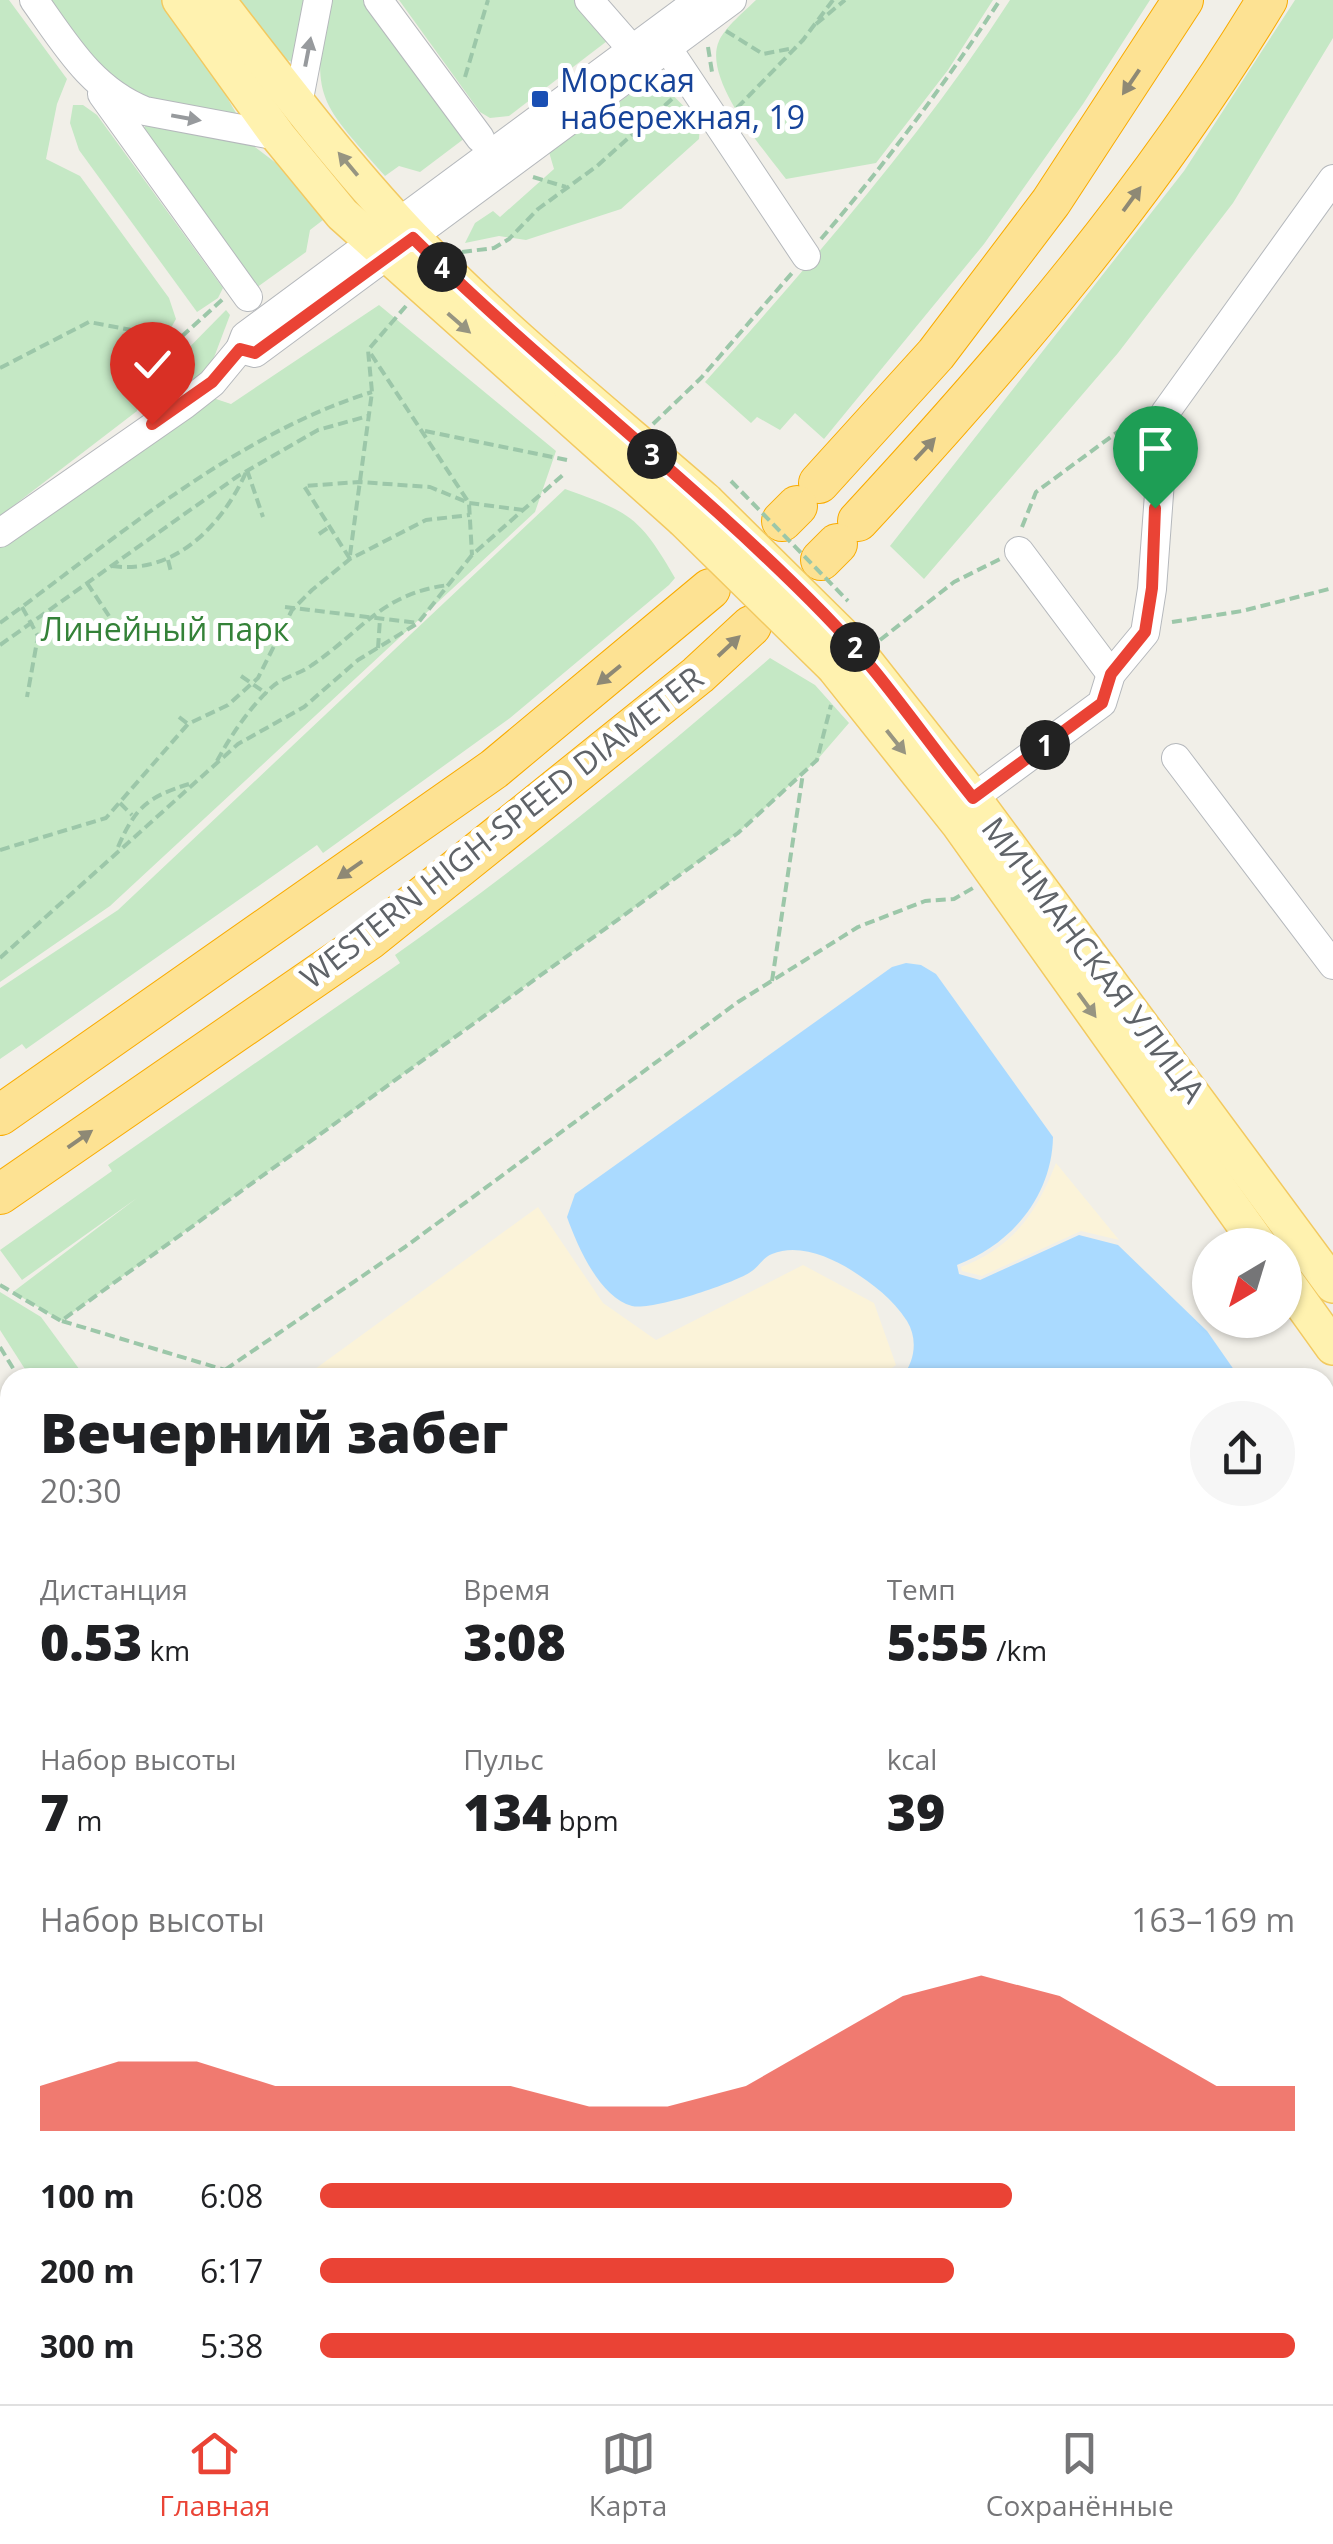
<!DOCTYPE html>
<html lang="ru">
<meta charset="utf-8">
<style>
:root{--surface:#fff;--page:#f6f6f6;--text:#202124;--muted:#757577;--line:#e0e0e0;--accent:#ea4335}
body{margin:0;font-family:"Open Sans",sans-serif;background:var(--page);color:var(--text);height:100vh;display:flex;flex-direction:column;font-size:38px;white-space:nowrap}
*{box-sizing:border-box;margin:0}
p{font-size:32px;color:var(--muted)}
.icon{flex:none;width:55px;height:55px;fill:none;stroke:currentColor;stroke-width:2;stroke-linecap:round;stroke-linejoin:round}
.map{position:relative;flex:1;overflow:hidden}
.panel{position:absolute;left:0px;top:1368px;width:1335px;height:1038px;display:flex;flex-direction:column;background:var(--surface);border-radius:30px 30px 0 0;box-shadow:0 2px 8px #0004}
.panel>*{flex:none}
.needle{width:65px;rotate:218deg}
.tools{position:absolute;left:1192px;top:1228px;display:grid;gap:20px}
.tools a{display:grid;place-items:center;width:110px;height:110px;border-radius:50%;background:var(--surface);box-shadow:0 2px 8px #0004;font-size:50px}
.pin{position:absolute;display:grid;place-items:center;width:85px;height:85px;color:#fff;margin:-102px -42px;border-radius:50% 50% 50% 0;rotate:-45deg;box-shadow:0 0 10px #0007}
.pin .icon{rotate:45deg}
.km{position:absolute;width:50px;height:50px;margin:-25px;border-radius:50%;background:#222;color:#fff;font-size:28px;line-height:50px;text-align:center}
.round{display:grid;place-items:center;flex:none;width:105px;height:105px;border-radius:52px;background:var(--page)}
.headline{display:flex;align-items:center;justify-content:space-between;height:170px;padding:0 40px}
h1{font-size:55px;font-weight:800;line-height:75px}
.figures{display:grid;grid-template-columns:repeat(3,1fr);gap:15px;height:170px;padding:10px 40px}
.figures div{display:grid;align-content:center}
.figures b{font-size:50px;font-weight:800}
.figures small{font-size:28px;font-weight:400}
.figures p{font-size:28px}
.chart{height:280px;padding:20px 40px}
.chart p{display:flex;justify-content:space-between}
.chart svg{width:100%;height:180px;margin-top:10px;fill:var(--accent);opacity:.7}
ul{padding:0 40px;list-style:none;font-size:32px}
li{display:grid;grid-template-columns:160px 120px 1fr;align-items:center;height:75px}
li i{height:25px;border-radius:12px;background:var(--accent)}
.tab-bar{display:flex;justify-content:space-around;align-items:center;height:140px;border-top:2px solid var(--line);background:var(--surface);font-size:28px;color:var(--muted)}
.tab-bar a{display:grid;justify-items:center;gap:5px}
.tab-bar .selected{color:var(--accent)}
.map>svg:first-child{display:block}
</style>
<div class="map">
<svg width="1333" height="2404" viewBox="0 0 1333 2404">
<rect width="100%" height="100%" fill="#f1efe8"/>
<g fill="#e0deda">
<path d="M 1333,1875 L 1333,2266 L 1325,2272 L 1325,1880 Z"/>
<path d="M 661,2395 L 1266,2395 L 1272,2404 L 668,2404 Z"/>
</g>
<g fill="#c5e8c5">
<path d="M 0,0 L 9,0 L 67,79 L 57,104 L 46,159 L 80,176 L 169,298 L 176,319 L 153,360 L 137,411 L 0,516 Z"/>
<path d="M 49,0 L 166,0 L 191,34 L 236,113 L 233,116 L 158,106 L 104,77 Z"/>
<path d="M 232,0 L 308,0 L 292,62 L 285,59 Z"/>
<path d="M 329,0 L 365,0 L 465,138 L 420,172 L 399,166 L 385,176 C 321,102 309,100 329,0 Z"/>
<path d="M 399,0 L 577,0 L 611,38 L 509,116 L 490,118 L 480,112 Z"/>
<path d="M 756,0 L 993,0 L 948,70 L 876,163 L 786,179 C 764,150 702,78 719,41 C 725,27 745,11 756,0 Z"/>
<path d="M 1010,0 L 1150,0 L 1083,104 L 984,244 L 824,439 L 795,413 L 780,430 L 757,417 L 751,423 L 705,382 C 814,259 921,138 1010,0 Z"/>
<path d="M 1295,0 L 1333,0 L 1333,38 L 1233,203 L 1118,353 L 924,579 L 890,546 L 1184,171 Z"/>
<path d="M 661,83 L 700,123 L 699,139 L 621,209 L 526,240 L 499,236 L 465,243 L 475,223 L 493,211 L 500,217 L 554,169 L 549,152 L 643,85 Z"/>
<path d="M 73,105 L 83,105 L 97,115 L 223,288 L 218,298 L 197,312 L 79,150 L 70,123 Z"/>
<path d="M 146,125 L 251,144 L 276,163 L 323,220 L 310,230 L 306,252 L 256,288 L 143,129 Z"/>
<path d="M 379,305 L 556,451 L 535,512 L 110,906 L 0,982 L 0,547 L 210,397 L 231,404 Z"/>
<path d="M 226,310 L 230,315 L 210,368 L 153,413 L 165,372 Z"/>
<path d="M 565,489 C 630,512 640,517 675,578 L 669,585 L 510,718 L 323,853 L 317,845 L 26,1049 L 22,1044 L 0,1059 L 0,988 L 118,910 Z"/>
<path d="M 770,658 L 815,685 L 849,723 L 817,760 L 738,833 L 61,1321 L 13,1292 L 137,1198 L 22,1280 L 0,1250 L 112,1171 L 108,1165 L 400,963 L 395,955 C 526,863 649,763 770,658 Z"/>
<path d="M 0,1292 L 41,1317 L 85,1377 L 30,1377 L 0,1330 Z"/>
</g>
<g fill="#fbf3d9">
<path d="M 1056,1163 L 1119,1240 L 1081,1231 L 982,1276 L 962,1271 L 961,1267 C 1013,1247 1036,1214 1056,1163 Z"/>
<path d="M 538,1207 L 603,1303 L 656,1340 L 803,1265 L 874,1303 L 896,1365 L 879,1378 L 304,1377 Z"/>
<path d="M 0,2177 L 10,2191 L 10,2395 L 148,2395 L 154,2404 L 0,2404 Z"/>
</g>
<g fill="#aadaff">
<path d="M 906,963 L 921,965 L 936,974 L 1053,1137 C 1052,1196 1011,1245 957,1265 L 959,1274 L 980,1280 L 1079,1235 L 1118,1245 L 1207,1331 L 1239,1377 L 902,1377 C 915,1361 918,1339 907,1321 C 892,1298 874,1285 851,1270 C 830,1257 798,1243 772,1254 C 763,1257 758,1268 749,1273 C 731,1284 652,1311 632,1306 C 599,1297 577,1245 567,1217 L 575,1194 L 892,967 Z"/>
<path d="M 1325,1503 L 1333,1514 L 1333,1721 L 1325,1726 Z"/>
<path d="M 0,1561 L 10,1571 L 10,2191 L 0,2177 Z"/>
<path d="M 1333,2282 L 1333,2404 L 1280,2404 L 1273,2395 L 1325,2395 L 1325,2287 Z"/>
<path d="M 148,2395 L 526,2395 L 531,2404 L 154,2404 Z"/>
</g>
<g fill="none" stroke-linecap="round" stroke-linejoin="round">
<defs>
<g id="minor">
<path d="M 34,0 C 66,45 92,90 145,111 L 278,136"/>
<path d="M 378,0 L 480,138"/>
<path d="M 589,0 L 644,63"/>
<path d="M 699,0 L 245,336 L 240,349 L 255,353 L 732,0"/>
<path d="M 660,37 L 806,256"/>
<path d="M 102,94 L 248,297"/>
<path d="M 298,104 L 318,0"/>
<path d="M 0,533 L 184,405 L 212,383 L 240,349"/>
<path d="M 1019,551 L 1111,674"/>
<path d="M 1176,758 L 1333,965"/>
<path d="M 973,798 L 1102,703 L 1111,674 L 1145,633 L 1152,589 L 1165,413 L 1333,179"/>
<path d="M 1325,1839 L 1333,1833"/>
<path d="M 1325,1938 L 1333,1932"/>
<path d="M 1325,1996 L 1333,2007"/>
<path d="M 1325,2083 L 1333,2094"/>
<path d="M 691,2395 L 697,2404"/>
<path d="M 820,2404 L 831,2396"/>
<path d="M 1023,2404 L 1023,2395"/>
<path d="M 1209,2404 L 1222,2395"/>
</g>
<g id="major">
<path d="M 180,0 L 278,136 L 342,214 L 683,519"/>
<path d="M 217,0 C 279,80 341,162 411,236 C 502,331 606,414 706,501"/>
<path d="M 853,646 L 973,798 L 1333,1285"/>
<path d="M 834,667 L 959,824 L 1259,1245"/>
<path d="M 1285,1280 L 1333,1347"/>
</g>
<g id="highway">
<path d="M 819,483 L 936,354 L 1051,202 L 1183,0"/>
<path d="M 782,521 L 797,506"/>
<path d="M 858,521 C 1009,358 1152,190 1267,0"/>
<path d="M 821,560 L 837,544"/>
<path d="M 0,1115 L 494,769 L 710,589"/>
<path d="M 0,1194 L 370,939 L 698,675 L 751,626"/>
</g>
</defs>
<use href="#minor" stroke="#b5b8bc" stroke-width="30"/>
<use href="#major" stroke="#f2c960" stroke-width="38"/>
<use href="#highway" stroke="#f9ab00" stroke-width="42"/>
<g stroke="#9cc7a9" stroke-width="4" stroke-dasharray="10 5" stroke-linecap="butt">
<path d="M 816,24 L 845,0"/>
<path d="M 726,31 L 763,54 L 794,48"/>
<path d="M 708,47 L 712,72"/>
<path d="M 465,77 L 488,0"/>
<path d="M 737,108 L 803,40 L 833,0"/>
<path d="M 533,177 L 566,187"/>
<path d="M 821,239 C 886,163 945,84 1000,0"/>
<path d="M 462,252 L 494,248 L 509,239 L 538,209 L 597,166 L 672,99"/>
<path d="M 371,354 L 469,503 L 472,555"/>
<path d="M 0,368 L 89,322 L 179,339 L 223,299"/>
<path d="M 146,404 L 159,368 L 179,339"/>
<path d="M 653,424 L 701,378 L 792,273"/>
<path d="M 425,431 L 567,460"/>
<path d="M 247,470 L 263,517"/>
<path d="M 1022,527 L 1036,492 L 1142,414"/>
<path d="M 319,534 L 329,527"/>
<path d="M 350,555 L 372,392 L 368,350 L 406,306"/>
<path d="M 350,559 L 304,486 L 359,482 L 430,487 L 469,503 L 523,510"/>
<path d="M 168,560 L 171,572"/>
<path d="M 112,566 C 175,575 223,525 247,470"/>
<path d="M 87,583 L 109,616"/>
<path d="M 22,607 L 38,636 L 27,697"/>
<path d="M 285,607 L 418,623"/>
<path d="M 1172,622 L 1242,611 L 1333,588"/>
<path d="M 0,623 C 114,540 236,434 372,392"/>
<path d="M 880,640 L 954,582 L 1000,559"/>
<path d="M 0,645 L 238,476 L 318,430 L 368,416"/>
<path d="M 378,648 L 380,619"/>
<path d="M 241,676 L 267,694"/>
<path d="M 179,717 L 188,724"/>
<path d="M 217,761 C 231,735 250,707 272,687 C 283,677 300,674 312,665 C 362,631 382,593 449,585"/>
<path d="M 120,803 L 132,815"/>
<path d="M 118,847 C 135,808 147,797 189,784"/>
<path d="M 0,850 L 106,818 L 188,724 L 228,705 L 258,678 L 292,610 L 312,590 L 350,559 L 426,520 L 470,515"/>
<path d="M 0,958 L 238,744 L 304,707 L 358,660 L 418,623 L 472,555 L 565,473"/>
<path d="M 772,981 L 803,773"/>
<path d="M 0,1285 L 61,1321 L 738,833 L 817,760 L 831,705"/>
<path d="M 62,1321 L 225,1370"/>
<path d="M 0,1347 L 19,1378"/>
<path d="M 213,1378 L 405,1247 L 738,1002 L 858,927 L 925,901 L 954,899 L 973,888"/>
<path d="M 0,1442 L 10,1453"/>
<path d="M 637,2395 L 644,2404"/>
</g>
<use href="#minor" stroke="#fff" stroke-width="28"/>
<use href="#major" stroke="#fff2af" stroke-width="35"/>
<use href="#highway" stroke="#fde293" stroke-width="40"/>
<defs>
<g id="major-bridge">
<path d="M 706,501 L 853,646"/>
<path d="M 683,519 L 834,667"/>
</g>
</defs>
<use href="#major-bridge" stroke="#f2c960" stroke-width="38" stroke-linecap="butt"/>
<path stroke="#9cc7a9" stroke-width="4" stroke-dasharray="10 5" stroke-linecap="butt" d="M 731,481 L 848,601"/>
<use href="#major-bridge" stroke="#fff2af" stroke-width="35"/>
</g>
<defs><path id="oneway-solid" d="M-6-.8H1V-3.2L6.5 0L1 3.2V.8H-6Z" transform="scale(2.5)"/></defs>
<g fill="#979a9d">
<use href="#oneway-solid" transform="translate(308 52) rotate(-79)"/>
<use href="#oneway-solid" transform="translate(186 118) rotate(10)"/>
</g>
<g fill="#8e8975">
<use href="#oneway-solid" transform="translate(1131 82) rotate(124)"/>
<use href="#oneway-solid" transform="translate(1132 199) rotate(-54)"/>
<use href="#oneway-solid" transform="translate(925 449) rotate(-47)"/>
<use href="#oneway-solid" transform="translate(729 646) rotate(-43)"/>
<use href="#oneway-solid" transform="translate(609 675) rotate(141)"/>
<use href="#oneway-solid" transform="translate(350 870) rotate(145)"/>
<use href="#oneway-solid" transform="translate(80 1139) rotate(-35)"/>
</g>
<g fill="#979581">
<use href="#oneway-solid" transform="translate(348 164) rotate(-130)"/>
<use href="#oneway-solid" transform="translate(459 323) rotate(41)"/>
<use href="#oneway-solid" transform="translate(896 742) rotate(51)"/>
<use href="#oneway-solid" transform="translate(1087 1005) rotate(54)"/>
</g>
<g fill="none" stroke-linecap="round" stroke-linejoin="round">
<defs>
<path id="route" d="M 152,424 L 212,382 L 240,349 L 255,353 L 413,238 C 545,369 694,481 824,614 C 879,670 923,736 973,798 L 1102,703 L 1111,674 L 1145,632 L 1152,588 L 1155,508"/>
</defs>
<use href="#route" stroke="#fff" stroke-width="20"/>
<use href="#route" stroke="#ea4335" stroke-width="12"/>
</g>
<rect fill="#1a4fb4" stroke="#fff" stroke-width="4" x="530" y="89" width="20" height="20" rx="5"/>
<g text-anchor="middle" stroke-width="10" stroke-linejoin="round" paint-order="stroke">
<g font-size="32" fill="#164399" stroke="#fff" text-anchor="start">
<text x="560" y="92">Морская<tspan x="560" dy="37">набережная, 19</tspan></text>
</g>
<g font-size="32" fill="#348238" stroke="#fff">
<text x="165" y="641">Линейный парк</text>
</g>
<g font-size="32" fill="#5f6368" stroke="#fff">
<text transform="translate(502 828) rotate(-38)" y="11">WESTERN HIGH-SPEED DIAMETER</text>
<text transform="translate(1093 960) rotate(53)" y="11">МИЧМАНСКАЯ УЛИЦА</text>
</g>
</g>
</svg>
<div class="tools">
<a><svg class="needle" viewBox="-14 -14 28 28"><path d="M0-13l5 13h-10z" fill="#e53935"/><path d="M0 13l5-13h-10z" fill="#757577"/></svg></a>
</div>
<div class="pin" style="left:1155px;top:508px;background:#1e9e55"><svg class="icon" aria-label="arrive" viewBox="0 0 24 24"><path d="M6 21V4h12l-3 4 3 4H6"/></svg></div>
<div class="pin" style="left:152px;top:424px;background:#d93025"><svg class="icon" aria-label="check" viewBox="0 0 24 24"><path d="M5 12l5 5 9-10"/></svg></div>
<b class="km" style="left:1045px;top:745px">1</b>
<b class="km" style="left:855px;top:647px">2</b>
<b class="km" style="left:652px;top:454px">3</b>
<b class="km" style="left:442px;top:267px">4</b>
<section class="panel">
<div class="headline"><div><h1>Вечерний забег</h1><p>20:30</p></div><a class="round"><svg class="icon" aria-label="share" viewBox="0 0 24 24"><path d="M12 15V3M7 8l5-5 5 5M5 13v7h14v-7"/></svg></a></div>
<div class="figures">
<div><p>Дистанция</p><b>0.53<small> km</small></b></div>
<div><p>Время</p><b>3:08</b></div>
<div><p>Темп</p><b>5:55<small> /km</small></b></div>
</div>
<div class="figures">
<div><p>Набор высоты</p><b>7<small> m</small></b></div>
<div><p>Пульс</p><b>134<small> bpm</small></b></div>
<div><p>kcal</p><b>39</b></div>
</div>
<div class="chart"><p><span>Набор высоты</span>163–169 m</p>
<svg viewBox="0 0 160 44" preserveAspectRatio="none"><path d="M0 44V33L10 27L20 27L30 33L40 33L50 33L60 33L70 38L80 38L90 33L100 22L110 11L120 6L130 11L140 22L150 33L160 33V44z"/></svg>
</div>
<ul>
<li><b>100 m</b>6:08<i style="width:71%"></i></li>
<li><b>200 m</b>6:17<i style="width:65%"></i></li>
<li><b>300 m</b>5:38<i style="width:100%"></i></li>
</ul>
</section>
</div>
<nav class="tab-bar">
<a class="selected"><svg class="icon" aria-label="home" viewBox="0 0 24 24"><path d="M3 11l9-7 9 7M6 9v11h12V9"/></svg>Главная</a>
<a><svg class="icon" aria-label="map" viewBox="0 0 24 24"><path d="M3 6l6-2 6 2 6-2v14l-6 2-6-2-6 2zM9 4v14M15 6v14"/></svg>Карта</a>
<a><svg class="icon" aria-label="saved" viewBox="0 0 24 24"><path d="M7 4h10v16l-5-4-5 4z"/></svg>Сохранённые</a>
</nav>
